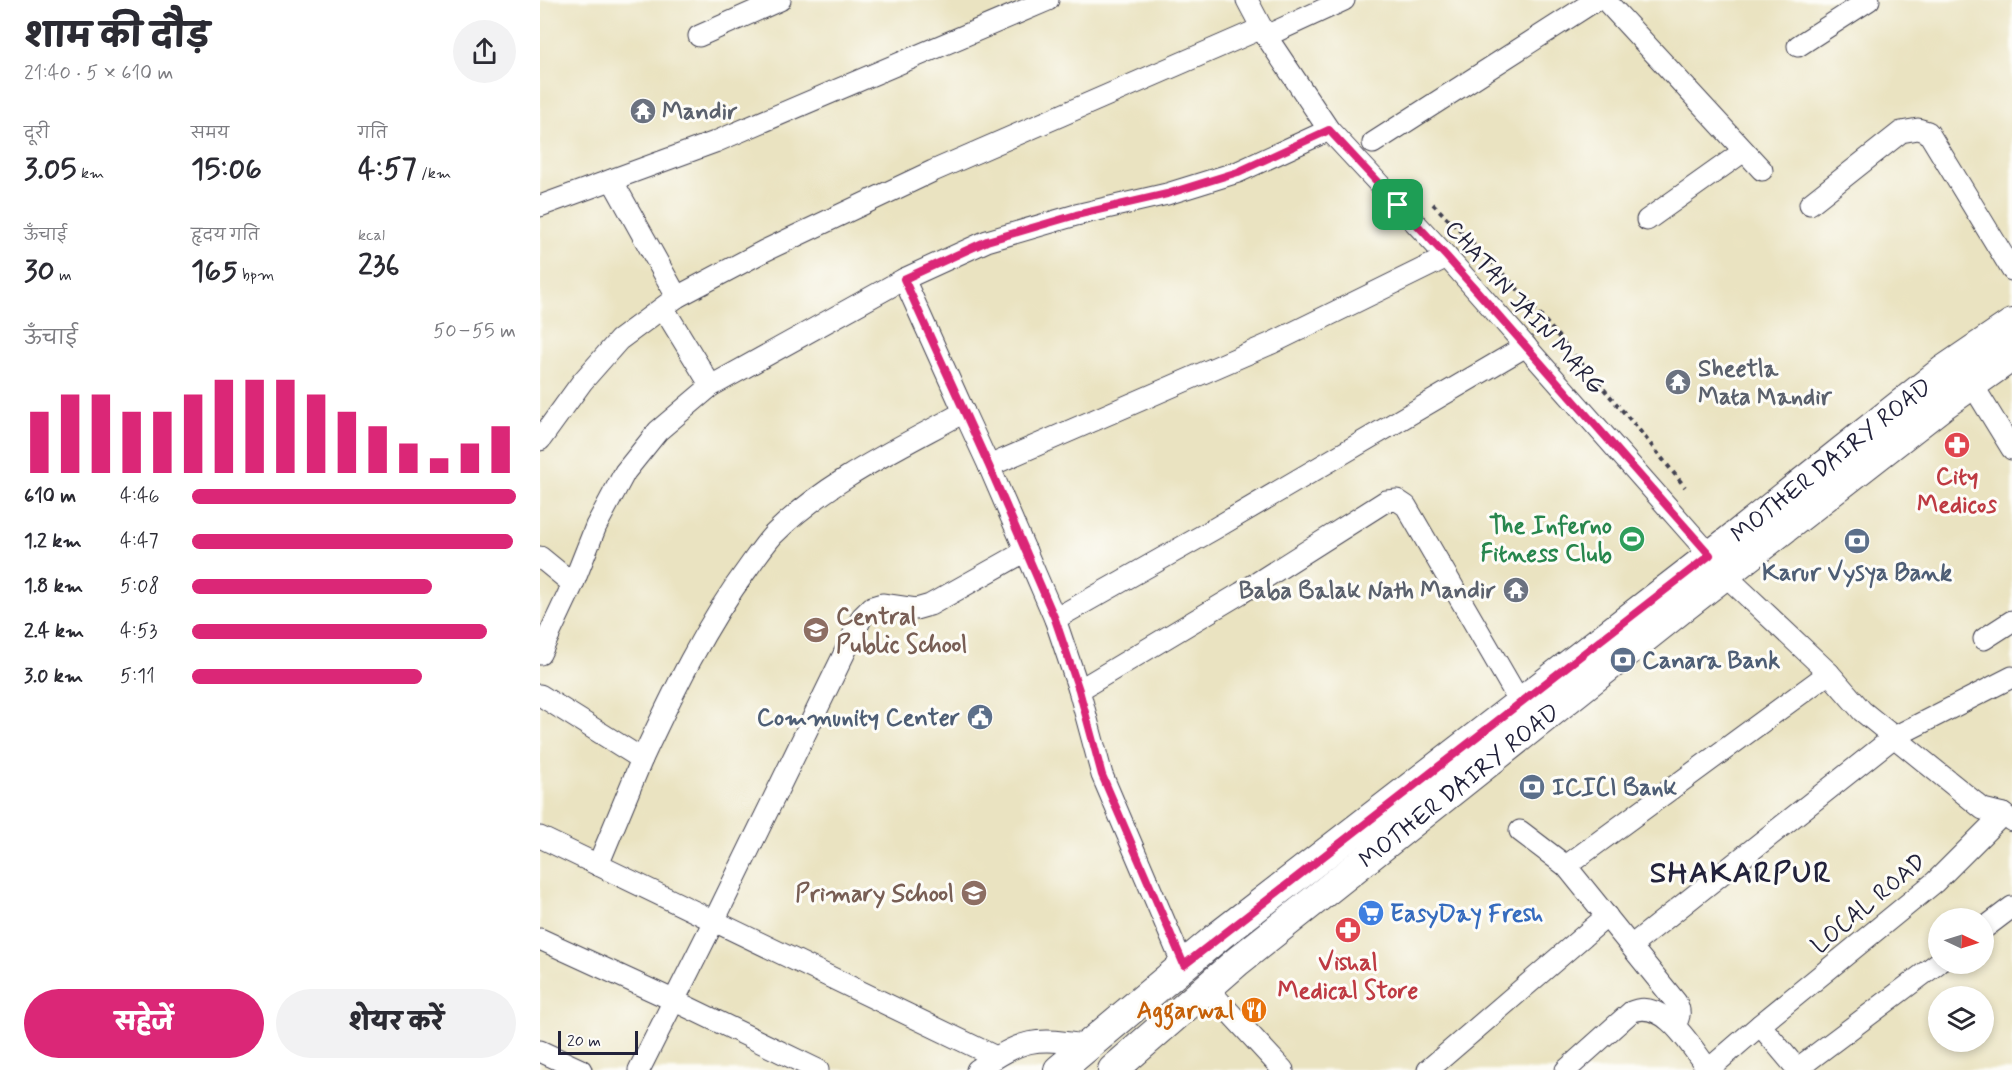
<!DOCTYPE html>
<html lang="hi">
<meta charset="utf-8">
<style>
:root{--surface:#fff;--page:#f2f2f3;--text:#2b2b33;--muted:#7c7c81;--accent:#db2777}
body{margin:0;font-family:Mynerve,"Playpen Sans Deva",sans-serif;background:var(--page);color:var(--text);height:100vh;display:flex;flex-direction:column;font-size:22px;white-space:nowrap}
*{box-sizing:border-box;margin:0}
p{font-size:20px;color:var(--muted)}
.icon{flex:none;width:33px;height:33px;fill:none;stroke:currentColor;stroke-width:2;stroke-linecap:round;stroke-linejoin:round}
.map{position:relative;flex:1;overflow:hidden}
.panel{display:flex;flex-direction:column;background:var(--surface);width:540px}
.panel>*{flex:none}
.needle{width:39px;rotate:94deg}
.buttons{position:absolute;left:1388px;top:908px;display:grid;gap:12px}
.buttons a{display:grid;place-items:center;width:66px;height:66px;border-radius:50%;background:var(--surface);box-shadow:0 3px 9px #0003;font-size:30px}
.scale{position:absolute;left:18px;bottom:15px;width:80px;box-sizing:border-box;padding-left:6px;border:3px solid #22223b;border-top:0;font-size:16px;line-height:21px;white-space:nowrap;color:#22223b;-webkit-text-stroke:4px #fdfcf7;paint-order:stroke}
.pin{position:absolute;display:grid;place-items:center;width:51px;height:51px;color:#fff;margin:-26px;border-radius:12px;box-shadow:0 3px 9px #0006}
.round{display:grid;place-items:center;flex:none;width:63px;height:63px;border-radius:32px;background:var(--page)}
.head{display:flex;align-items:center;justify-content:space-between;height:102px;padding:0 24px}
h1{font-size:33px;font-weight:800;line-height:45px}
.stats{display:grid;grid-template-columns:repeat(3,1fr);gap:9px;height:102px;padding:6px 24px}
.stats div{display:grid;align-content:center}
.stats b{font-size:30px;font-weight:800}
.stats small{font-size:16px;font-weight:400}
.stats p{font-size:16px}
.chart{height:168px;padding:12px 24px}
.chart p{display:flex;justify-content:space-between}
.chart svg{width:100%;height:108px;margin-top:6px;stroke:var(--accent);stroke-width:6}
.action{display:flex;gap:12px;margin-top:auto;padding:12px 24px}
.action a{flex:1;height:69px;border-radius:36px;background:var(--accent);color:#fff;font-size:24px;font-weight:800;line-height:69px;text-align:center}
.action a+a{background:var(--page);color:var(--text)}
ul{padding:0 24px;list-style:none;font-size:20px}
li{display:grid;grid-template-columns:96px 72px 1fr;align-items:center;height:45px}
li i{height:15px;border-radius:8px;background:var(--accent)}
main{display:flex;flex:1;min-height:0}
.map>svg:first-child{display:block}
</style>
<main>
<section class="panel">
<div class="head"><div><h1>शाम की दौड़</h1><p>21:40 · 5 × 610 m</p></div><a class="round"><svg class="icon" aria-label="share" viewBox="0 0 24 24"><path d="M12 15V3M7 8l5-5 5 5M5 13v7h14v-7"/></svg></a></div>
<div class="stats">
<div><p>दूरी</p><b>3.05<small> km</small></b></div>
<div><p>समय</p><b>15:06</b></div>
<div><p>गति</p><b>4:57<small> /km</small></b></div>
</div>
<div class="stats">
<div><p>ऊँचाई</p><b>30<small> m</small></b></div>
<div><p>हृदय गति</p><b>165<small> bpm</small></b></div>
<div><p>kcal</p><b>236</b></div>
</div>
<div class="chart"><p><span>ऊँचाई</span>50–55 m</p>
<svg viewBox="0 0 160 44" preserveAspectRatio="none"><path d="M5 44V19M15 44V12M25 44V12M35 44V19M45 44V19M55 44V12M65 44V6M75 44V6M85 44V6M95 44V12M105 44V19M115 44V25M125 44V32M135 44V38M145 44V32M155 44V25"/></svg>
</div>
<ul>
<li><b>610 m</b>4:46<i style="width:100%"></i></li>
<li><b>1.2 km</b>4:47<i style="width:99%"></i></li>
<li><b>1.8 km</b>5:08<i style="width:74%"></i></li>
<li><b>2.4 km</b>4:53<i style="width:91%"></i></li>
<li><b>3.0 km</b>5:11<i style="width:71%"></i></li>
</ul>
<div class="action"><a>सहेजें</a><a>शेयर करें</a></div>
</section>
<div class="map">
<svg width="1472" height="1070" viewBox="0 0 1472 1070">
<rect width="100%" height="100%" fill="#fdfcf7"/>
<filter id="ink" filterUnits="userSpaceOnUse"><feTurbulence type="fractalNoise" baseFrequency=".0167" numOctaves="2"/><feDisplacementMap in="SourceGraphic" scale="12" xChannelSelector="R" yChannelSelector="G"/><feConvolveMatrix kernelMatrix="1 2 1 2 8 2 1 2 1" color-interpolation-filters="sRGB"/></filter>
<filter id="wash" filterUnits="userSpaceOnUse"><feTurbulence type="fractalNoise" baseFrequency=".008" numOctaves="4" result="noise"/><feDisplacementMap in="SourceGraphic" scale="24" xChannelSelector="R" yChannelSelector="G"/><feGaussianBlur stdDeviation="1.35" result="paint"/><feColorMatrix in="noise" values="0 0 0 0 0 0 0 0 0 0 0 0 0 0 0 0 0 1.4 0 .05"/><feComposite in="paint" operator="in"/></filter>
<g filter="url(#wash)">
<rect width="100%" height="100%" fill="#eae3c1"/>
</g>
<g filter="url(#ink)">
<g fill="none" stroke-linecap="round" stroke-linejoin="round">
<defs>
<g id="street">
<path d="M 707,0 L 726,36 L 789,130 L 907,257 L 1170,555 L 1184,574 L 1289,673 L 1322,711 L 1443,809 L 1463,814 L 1472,821"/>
<path d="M 1065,0 L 1222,170"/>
<path d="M 159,36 L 240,0"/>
<path d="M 726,36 L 804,0"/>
<path d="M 1258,46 L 1329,0"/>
<path d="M 833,143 L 1056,0"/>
<path d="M 72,180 L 137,297"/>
<path d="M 1270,204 L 1361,132 L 1378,129 L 1388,132 L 1472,270"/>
<path d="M 0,206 L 175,142 L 508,0"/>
<path d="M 1107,220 L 1204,151"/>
<path d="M 364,279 L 424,412"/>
<path d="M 124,309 L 171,386"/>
<path d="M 1432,384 L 1472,449"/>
<path d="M 0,440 L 42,382 L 79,340 L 137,297 L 224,251 L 393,171 L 722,28"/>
<path d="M 449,466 L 515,619 L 539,690 L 562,775 L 643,965"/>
<path d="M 0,557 L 33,584"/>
<path d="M 515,619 L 674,529 L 986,346"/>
<path d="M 1444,639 L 1472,621"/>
<path d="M 0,654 L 33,584 L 56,526 L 85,472 L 118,431 L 171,386 L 364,279 L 447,241 L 536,215 L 627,194 L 698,172 L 789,130"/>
<path d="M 539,690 L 701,593 L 846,501 L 857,500 L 866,506 L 980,702"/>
<path d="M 0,695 L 102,759 C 133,693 164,627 208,568 C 216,557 224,545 233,535 C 287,481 359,448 424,412 L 449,466 L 732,343 L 907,257"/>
<path d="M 980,831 L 1026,866 L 1136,1002 C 1141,1012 1140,1016 1135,1025"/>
<path d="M 0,837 L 456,1057"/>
<path d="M 58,865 L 102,759"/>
<path d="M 1026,866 L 1289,673"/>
<path d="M 1443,929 L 1472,907"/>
<path d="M 0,939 L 133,1000 L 278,1070"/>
<path d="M 1091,946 L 1354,737 L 1472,677"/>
<path d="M 668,989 L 743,1070"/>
<path d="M 1220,1025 L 1258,1070"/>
<path d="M 0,1051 L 41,1070"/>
<path d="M 1257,1069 L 1398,963"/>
<path d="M 99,1070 L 174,921 L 322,617 L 332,607 L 342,604 L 376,609 L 390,605 L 486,551"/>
<path d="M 437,1070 C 483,1039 494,1036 549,1046"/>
<path d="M 888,1070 L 1067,916"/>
<path d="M 1026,1070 L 1091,1012 C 1124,997 1151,1047 1168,1069"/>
<path d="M 1168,1070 L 1220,1025 L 1395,882 L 1463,814"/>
</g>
<g id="secondary">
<path id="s1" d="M 519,1070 L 680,935 L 1188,542 L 1403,371 L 1472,324"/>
<path id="s2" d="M 573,1070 L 698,961 L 1142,608 L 1404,404 L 1472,356"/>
</g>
</defs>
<use href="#street" stroke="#403f4f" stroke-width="23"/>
<use href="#secondary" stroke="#403f4f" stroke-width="32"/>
<path stroke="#403f4f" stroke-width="4" stroke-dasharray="4.5 4.5" stroke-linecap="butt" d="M 893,204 L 974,285 L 1100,431 L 1145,487"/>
<use href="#street" stroke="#fff" stroke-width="21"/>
<use href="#secondary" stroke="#fff" stroke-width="30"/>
</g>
</g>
<g fill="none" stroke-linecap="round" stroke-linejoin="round" filter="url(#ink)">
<defs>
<path id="route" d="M 789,130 L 907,257 L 1170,555 L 644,965 L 562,775 L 539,690 L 515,619 L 449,466 L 364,279 L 447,241 L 536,215 L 627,194 L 698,172 Z"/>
</defs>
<use href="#route" stroke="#fff" stroke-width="12"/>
<use href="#route" stroke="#db2777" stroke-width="8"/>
</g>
<defs>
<symbol id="temple-disc" viewBox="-11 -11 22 22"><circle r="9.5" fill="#6b7280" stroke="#fdfcf7"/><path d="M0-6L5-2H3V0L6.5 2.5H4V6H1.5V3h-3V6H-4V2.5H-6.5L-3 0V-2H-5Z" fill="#fff"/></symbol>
<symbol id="pharmacy-disc" viewBox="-11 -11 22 22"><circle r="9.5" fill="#e0444e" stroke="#fdfcf7"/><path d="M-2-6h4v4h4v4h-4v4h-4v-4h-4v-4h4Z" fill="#fff"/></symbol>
<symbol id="stadium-disc" viewBox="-11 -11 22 22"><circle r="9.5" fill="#2e9e5b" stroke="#fdfcf7"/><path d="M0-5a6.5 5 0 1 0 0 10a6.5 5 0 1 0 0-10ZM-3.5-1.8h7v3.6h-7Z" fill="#fff"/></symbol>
<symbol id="bank-disc" viewBox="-11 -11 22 22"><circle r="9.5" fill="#5c6f8a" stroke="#fdfcf7"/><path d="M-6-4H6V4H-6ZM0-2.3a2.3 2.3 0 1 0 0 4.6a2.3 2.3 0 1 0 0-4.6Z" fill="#fff"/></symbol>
<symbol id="school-disc" viewBox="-11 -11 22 22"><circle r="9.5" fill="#8d6e63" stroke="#fdfcf7"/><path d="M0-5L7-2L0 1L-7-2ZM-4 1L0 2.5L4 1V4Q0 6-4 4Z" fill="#fff"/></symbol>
<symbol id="civic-disc" viewBox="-11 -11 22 22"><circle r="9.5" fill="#5c6f8a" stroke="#fdfcf7"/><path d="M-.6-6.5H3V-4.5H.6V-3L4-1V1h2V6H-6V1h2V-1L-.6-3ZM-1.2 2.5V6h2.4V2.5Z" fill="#fff"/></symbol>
<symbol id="supermarket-disc" viewBox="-11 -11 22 22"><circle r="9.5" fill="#3f7fe0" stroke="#fdfcf7"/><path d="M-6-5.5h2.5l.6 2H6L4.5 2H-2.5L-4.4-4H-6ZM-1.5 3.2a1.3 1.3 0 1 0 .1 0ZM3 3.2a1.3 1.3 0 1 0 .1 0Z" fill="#fff"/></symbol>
<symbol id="restaurant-disc" viewBox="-11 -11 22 22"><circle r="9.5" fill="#e8710a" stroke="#fdfcf7"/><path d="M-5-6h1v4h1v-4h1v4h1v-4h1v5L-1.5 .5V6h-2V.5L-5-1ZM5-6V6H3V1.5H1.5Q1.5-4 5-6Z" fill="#fff"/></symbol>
</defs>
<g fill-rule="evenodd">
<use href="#temple-disc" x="88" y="96" width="30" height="30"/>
<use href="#temple-disc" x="1123" y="367" width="30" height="30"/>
<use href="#pharmacy-disc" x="1402" y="430" width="30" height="30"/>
<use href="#stadium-disc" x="1077" y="524" width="30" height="30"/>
<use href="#bank-disc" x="1302" y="526" width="30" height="30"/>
<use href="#temple-disc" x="961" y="575" width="30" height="30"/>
<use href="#school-disc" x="261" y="615" width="30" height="30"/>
<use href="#bank-disc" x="1068" y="645" width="30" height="30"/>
<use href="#civic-disc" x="425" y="702" width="30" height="30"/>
<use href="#bank-disc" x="977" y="772" width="30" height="30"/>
<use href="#school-disc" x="419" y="878" width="30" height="30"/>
<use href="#supermarket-disc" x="816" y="898" width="30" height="30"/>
<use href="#pharmacy-disc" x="793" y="915" width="30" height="30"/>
<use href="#restaurant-disc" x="699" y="995" width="30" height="30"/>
</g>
<g text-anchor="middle" stroke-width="6" stroke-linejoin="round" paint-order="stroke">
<g font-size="24" font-weight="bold" fill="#5b616d" stroke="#fdfcf7" text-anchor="start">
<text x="122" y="119">Mandir</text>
<text x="1158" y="376">Sheetla<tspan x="1158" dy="28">Mata Mandir</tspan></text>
<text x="956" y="598" text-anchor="end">Baba Balak Nath Mandir</text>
</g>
<g font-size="24" fill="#22223b" stroke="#fdfcf7">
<text transform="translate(985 307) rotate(48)" y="8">CHATAN JAIN MARG</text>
<text dy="8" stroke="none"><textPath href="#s1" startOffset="984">MOTHER DAIRY ROAD</textPath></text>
<text dy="8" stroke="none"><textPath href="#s2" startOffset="448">MOTHER DAIRY ROAD</textPath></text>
<text transform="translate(1328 903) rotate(-40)" y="8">LOCAL ROAD</text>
</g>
<g font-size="24" font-weight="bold" fill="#be3a42" stroke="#fdfcf7">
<text x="1417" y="484">City<tspan x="1417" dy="28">Medicos</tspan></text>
<text x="808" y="970">Vishal<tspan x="808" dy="28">Medical Store</tspan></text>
</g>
<g font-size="24" font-weight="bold" fill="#27864d" stroke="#fdfcf7" text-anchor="end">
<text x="1072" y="533">The Inferno<tspan x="1072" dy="28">Fitness Club</tspan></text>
</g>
<g font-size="24" font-weight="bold" fill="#4e5e75" stroke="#fdfcf7" text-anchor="start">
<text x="1317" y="580" text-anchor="middle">Karur Vysya Bank</text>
<text x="1102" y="668">Canara Bank</text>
<text x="420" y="725" text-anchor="end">Community Center</text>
<text x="1012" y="795">ICICI Bank</text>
</g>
<g font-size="24" font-weight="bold" fill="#785e54" stroke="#fdfcf7" text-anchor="start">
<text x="296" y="624">Central<tspan x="296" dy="28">Public School</tspan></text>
<text x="414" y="901" text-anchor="end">Primary School</text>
</g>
<g font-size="24" font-weight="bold" fill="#366cbe" stroke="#fdfcf7" text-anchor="start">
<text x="850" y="921">EasyDay Fresh</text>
</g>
<g font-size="24" font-weight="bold" fill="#c56008" stroke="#fdfcf7" text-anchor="end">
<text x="694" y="1018">Aggarwal</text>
</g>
<g font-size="30" font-weight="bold" letter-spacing="1.5" fill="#22223b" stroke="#fdfcf7">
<text x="1201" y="882">SHAKARPUR</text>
</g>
</g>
</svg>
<div class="buttons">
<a><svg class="needle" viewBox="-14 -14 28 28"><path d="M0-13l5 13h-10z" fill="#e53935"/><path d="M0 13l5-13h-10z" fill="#7c7c81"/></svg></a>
<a><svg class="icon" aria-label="layers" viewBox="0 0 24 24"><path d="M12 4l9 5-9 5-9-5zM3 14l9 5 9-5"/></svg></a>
</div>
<div class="scale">20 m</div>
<div class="pin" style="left:858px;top:205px;background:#1e9e55"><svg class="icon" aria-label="arrive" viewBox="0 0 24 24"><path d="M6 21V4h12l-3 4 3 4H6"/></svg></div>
</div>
</main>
